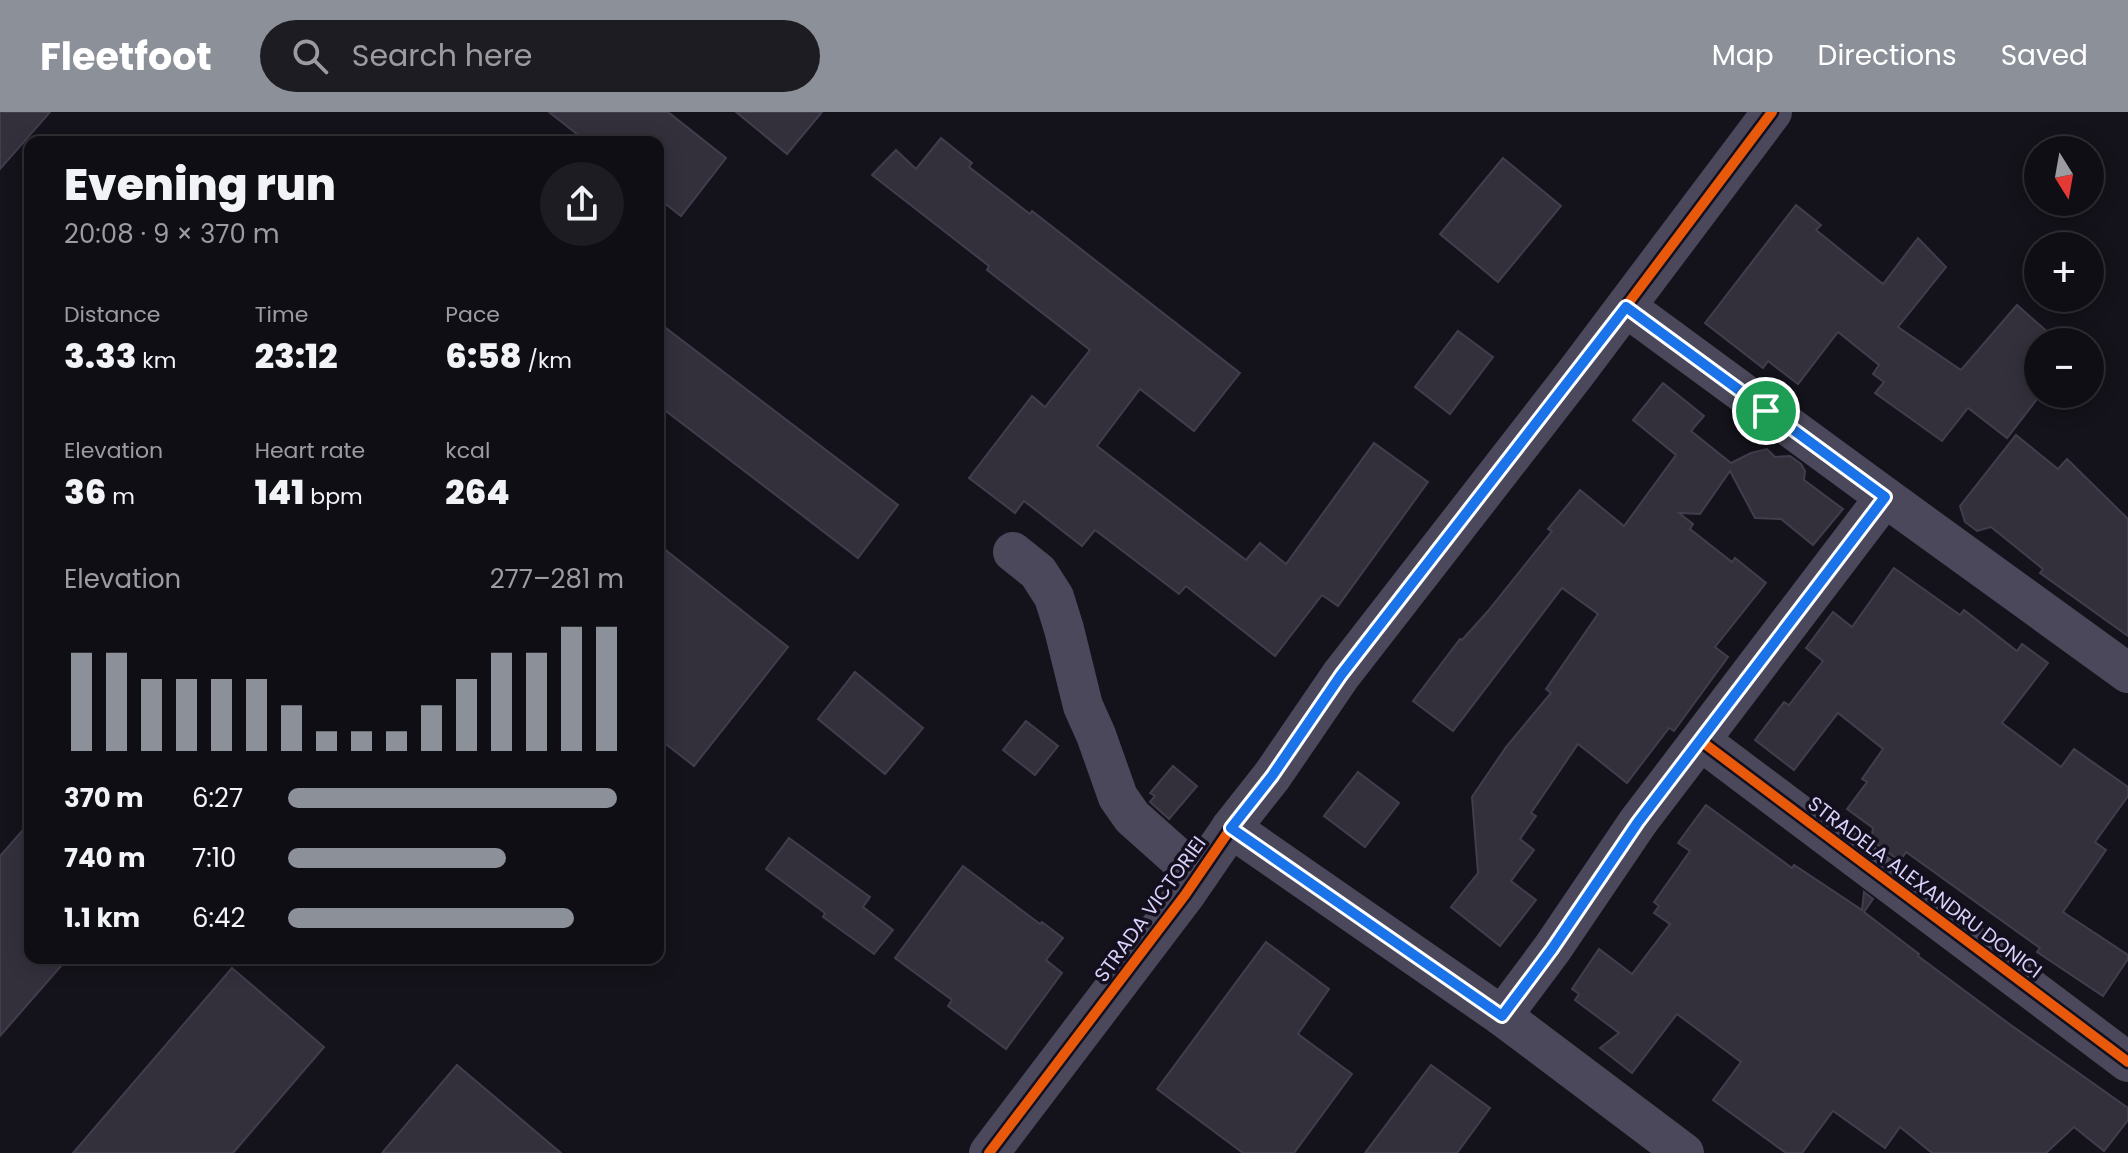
<!DOCTYPE html>
<meta charset="utf-8">
<style>
:root{--surface:#0f0e14;--page:#1d1c22;--text:#f1f3f6;--muted:#9b9ca0;--line:#2f2e34;--accent:#8c9099}
body{margin:0;font-family:Poppins,sans-serif;background:var(--page);color:var(--text);height:100vh;display:flex;flex-direction:column;font-size:30px;white-space:nowrap}
*{box-sizing:border-box;margin:0}
p{font-size:26px;color:var(--muted)}
.icon{flex:none;width:44px;height:44px;fill:none;stroke:currentColor;stroke-width:2;stroke-linecap:round;stroke-linejoin:round}
.map{position:relative;flex:1;overflow:hidden}
.sheet{position:absolute;left:24px;top:24px;width:640px;height:828px;display:flex;flex-direction:column;background:var(--surface);border-radius:16px;box-shadow:0 4px 20px #0003,0 0 0 2px var(--line)}
.sheet>*{flex:none}
.needle{width:52px;rotate:169deg}
.tools{position:absolute;left:2024px;top:24px;display:grid;gap:16px}
.tools a{display:grid;place-items:center;width:80px;height:80px;border-radius:50%;background:var(--surface);box-shadow:0 4px 20px #0003,0 0 0 2px var(--line);font-size:40px}
.pin{position:absolute;display:grid;place-items:center;width:68px;height:68px;color:#fff;margin:-34px;border:4px solid #fff;border-radius:50%;box-shadow:0 2px 8px #0007}
.round{display:grid;place-items:center;flex:none;width:84px;height:84px;border-radius:42px;background:var(--page)}
.overview{display:flex;align-items:center;justify-content:space-between;height:136px;padding:0 40px}
h1{font-size:44px;font-weight:800;line-height:60px}
.figures{display:grid;grid-template-columns:repeat(3,1fr);gap:12px;height:136px;padding:8px 40px}
.figures div{display:grid;align-content:center}
.figures b{font-size:34px;font-weight:800}
.figures small{font-size:22px;font-weight:400}
.figures p{font-size:22px}
.chart{height:224px;padding:16px 40px}
.chart p{display:flex;justify-content:space-between}
.chart svg{width:100%;height:144px;margin-top:8px;stroke:var(--accent);stroke-width:6}
ul{padding:0 40px;list-style:none;font-size:26px}
li{display:grid;grid-template-columns:128px 96px 1fr;align-items:center;height:60px}
li i{height:20px;border-radius:10px;background:var(--accent)}
header{display:flex;align-items:center;gap:48px;box-sizing:border-box;height:112px;padding:0 40px;background:var(--accent);color:#fff}
header strong{font-size:38px}
nav{display:flex;gap:44px;margin-inline-start:auto;font-size:28px}
.search{width:560px;height:72px;background:var(--page);display:flex;align-items:center;gap:20px;box-sizing:border-box;padding:0 28px;border-radius:44px;color:var(--muted);font-size:30px}
.map>svg:first-child{display:block}
</style>
<header>
<strong>Fleetfoot</strong>
<div class="search"><svg class="icon" aria-label="search" viewBox="0 0 24 24"><circle cx="10" cy="10" r="6"/><path d="M15 15l6 6"/></svg>Search here</div>
<nav><a>Map</a><a>Directions</a><a>Saved</a></nav>
</header>
<div class="map">
<svg width="2128" height="1041" viewBox="0 0 2128 1041">
<rect width="100%" height="100%" fill="#14121a"/>
<g fill="#33303c" stroke="#423d4d" stroke-width="2">
<path d="M 0,0 L 50,0 L 0,57 Z"/>
<path d="M 549,0 L 668,0 L 726,46 L 681,104 L 658,86 L 658,30 L 587,30 Z"/>
<path d="M 736,0 L 822,0 L 787,42 Z"/>
<path d="M 941,26 L 972,51 L 969,55 L 1030,102 L 1032,99 L 1240,261 L 1194,319 L 1140,277 L 1097,334 L 1246,448 L 1260,431 L 1286,452 L 1374,331 L 1428,370 L 1338,494 L 1322,483 L 1275,544 L 1186,474 L 1179,482 L 1095,418 L 1082,434 L 1024,389 L 1015,401 L 969,366 L 1032,284 L 1045,295 L 1090,238 L 987,158 L 989,154 L 872,63 L 896,38 L 916,57 Z"/>
<path d="M 1503,46 L 1561,94 L 1498,170 L 1440,122 Z"/>
<path d="M 1796,93 L 1821,113 L 1816,118 L 1883,172 L 1918,126 L 1946,155 L 1898,215 L 1961,258 L 2017,193 L 2059,230 L 2038,230 L 2038,282 L 2041,282 L 2007,326 L 1968,296 L 1942,329 L 1875,281 L 1884,270 L 1873,262 L 1879,253 L 1838,220 L 1798,272 L 1768,249 L 1763,256 L 1705,211 Z"/>
<path d="M 658,210 L 898,393 L 858,446 L 658,293 Z"/>
<path d="M 1458,219 L 1493,245 L 1450,302 L 1415,275 Z"/>
<path d="M 1663,271 L 1704,304 L 1691,319 L 1731,351 L 1751,341 L 1767,337 L 1775,345 L 1790,344 L 1801,352 L 1805,359 L 1804,368 L 1843,397 L 1813,433 L 1781,407 L 1755,406 L 1730,359 L 1700,402 L 1679,401 L 1693,412 L 1690,417 L 1732,450 L 1735,446 L 1766,471 L 1715,535 L 1728,545 L 1674,619 L 1669,616 L 1627,671 L 1578,632 L 1531,701 L 1536,704 L 1520,727 L 1534,738 L 1511,769 L 1536,788 L 1500,834 L 1451,795 L 1478,761 L 1472,685 L 1506,635 L 1551,581 L 1546,577 L 1598,502 L 1562,476 L 1453,619 L 1413,589 L 1460,527 L 1462,528 L 1488,499 L 1552,419 L 1548,417 L 1580,378 L 1624,414 L 1676,343 L 1633,308 Z"/>
<path d="M 2016,323 L 2058,357 L 2067,347 L 2128,407 L 2128,524 L 2040,461 L 2043,457 L 1991,415 L 1977,419 L 1965,410 L 1960,394 Z"/>
<path d="M 658,432 L 788,535 L 694,654 L 658,626 Z"/>
<path d="M 1894,456 L 1960,503 L 1964,498 L 2017,539 L 2022,532 L 2048,551 L 2002,611 L 2061,655 L 2074,637 L 2128,675 L 2128,684 L 2095,730 L 2106,738 L 2063,800 L 2128,843 L 2128,847 L 2103,884 L 2037,840 L 2040,836 L 1906,740 L 1900,749 L 1871,728 L 1873,716 L 1847,697 L 1867,670 L 1862,667 L 1883,637 L 1838,601 L 1794,658 L 1755,628 L 1784,590 L 1789,593 L 1823,549 L 1806,536 L 1833,500 L 1852,515 Z"/>
<path d="M 855,560 L 923,616 L 885,662 L 818,607 Z"/>
<path d="M 1026,609 L 1058,634 L 1035,663 L 1003,638 Z"/>
<path d="M 1173,654 L 1197,674 L 1169,707 L 1150,690 L 1155,684 L 1150,681 Z"/>
<path d="M 1358,660 L 1399,691 L 1365,735 L 1324,704 Z"/>
<path d="M 1706,693 L 1792,756 L 1794,753 L 1862,798 L 1864,780 L 1873,787 L 1864,800 L 1919,842 L 1918,844 L 2008,911 L 2128,996 L 2128,1008 L 2104,1039 L 2074,1015 L 2046,1041 L 1932,1041 L 1900,1015 L 1885,1036 L 1833,999 L 1802,1041 L 1786,1041 L 1713,988 L 1741,950 L 1677,902 L 1632,961 L 1600,936 L 1619,921 L 1575,888 L 1579,882 L 1572,877 L 1599,837 L 1632,862 L 1670,812 L 1654,801 L 1659,794 L 1654,790 L 1690,739 L 1678,731 Z"/>
<path d="M 30,710 L 30,846 L 68,846 L 0,924 L 0,744 Z"/>
<path d="M 789,726 L 870,785 L 863,795 L 893,818 L 874,842 L 823,805 L 825,801 L 766,757 Z"/>
<path d="M 963,754 L 1040,812 L 1042,810 L 1063,826 L 1046,848 L 1062,861 L 1006,937 L 948,894 L 952,888 L 895,846 Z"/>
<path d="M 1266,830 L 1329,877 L 1298,922 L 1352,962 L 1294,1041 L 1243,1041 L 1157,977 Z"/>
<path d="M 232,856 L 324,935 L 233,1041 L 73,1041 Z"/>
<path d="M 457,953 L 561,1041 L 382,1041 Z"/>
<path d="M 1431,953 L 1490,996 L 1457,1041 L 1365,1041 Z"/>
</g>
<g fill="none" stroke-linecap="round" stroke-linejoin="round">
<g stroke="#4a485a" stroke-width="40">
<path d="M 1626,195 L 1885,385 L 2128,561"/>
<path d="M 1013,440 L 1038,460 L 1054,485 L 1064,517 L 1083,594 L 1096,623 L 1118,685 L 1132,705 L 1198,764"/>
<path d="M 1701,629 L 2128,950"/>
<path d="M 1231,716 L 1502,904 L 1684,1041"/>
<path d="M 1502,904 L 1552,837 L 1638,710 L 1885,385"/>
<path d="M 989,1041 L 1185,783 L 1231,716 L 1272,664 L 1341,563 L 1575,262 L 1772,0"/>
</g>
<defs>
<g id="cycleway">
<path d="M 1701,629 L 2128,950"/>
<path d="M 1502,904 L 1552,837 L 1638,710 L 1885,385"/>
<path d="M 989,1041 L 1185,783 L 1231,716 L 1272,664 L 1341,563 L 1575,262 L 1772,0"/>
</g>
</defs>
<use href="#cycleway" stroke="#130f1e" stroke-width="15"/>
<use href="#cycleway" stroke="#e8590c" stroke-width="10"/>
</g>
<g fill="none" stroke-linecap="round" stroke-linejoin="round">
<defs>
<path id="route" d="M 1626,195 L 1885,385 L 1638,710 L 1552,837 L 1502,904 L 1231,716 L 1272,664 L 1341,563 Z"/>
</defs>
<use href="#route" stroke="#fff" stroke-width="16"/>
<use href="#route" stroke="#1a73e8" stroke-width="10"/>
</g>
<g text-anchor="middle" stroke-width="7" stroke-linejoin="round" paint-order="stroke">
<g font-size="20" fill="#dad1f9" stroke="#130f1e">
<text transform="translate(1925 775) rotate(37)" y="7">STRADELA ALEXANDRU DONICI</text>
<text transform="translate(1150 797) rotate(-54)" y="7">STRADA VICTORIEI</text>
</g>
</g>
</svg>
<div class="tools">
<a><svg class="needle" viewBox="-14 -14 28 28"><path d="M0-13l5 13h-10z" fill="#e53935"/><path d="M0 13l5-13h-10z" fill="#9b9ca0"/></svg></a>
<a>+</a>
<a>−</a>
</div>
<div class="pin" style="left:1766px;top:299px;background:#1e9e55"><svg class="icon" aria-label="arrive" viewBox="0 0 24 24"><path d="M6 21V4h12l-3 4 3 4H6"/></svg></div>
<section class="sheet">
<div class="overview"><div><h1>Evening run</h1><p>20:08 · 9 × 370 m</p></div><a class="round"><svg class="icon" aria-label="share" viewBox="0 0 24 24"><path d="M12 15V3M7 8l5-5 5 5M5 13v7h14v-7"/></svg></a></div>
<div class="figures">
<div><p>Distance</p><b>3.33<small> km</small></b></div>
<div><p>Time</p><b>23:12</b></div>
<div><p>Pace</p><b>6:58<small> /km</small></b></div>
</div>
<div class="figures">
<div><p>Elevation</p><b>36<small> m</small></b></div>
<div><p>Heart rate</p><b>141<small> bpm</small></b></div>
<div><p>kcal</p><b>264</b></div>
</div>
<div class="chart"><p><span>Elevation</span>277–281 m</p>
<svg viewBox="0 0 160 44" preserveAspectRatio="none"><path d="M5 44V14M15 44V14M25 44V22M35 44V22M45 44V22M55 44V22M65 44V30M75 44V38M85 44V38M95 44V38M105 44V30M115 44V22M125 44V14M135 44V14M145 44V6M155 44V6"/></svg>
</div>
<ul>
<li><b>370 m</b>6:27<i style="width:98%"></i></li>
<li><b>740 m</b>7:10<i style="width:65%"></i></li>
<li><b>1.1 km</b>6:42<i style="width:85%"></i></li>
</ul>
</section>
</div>
